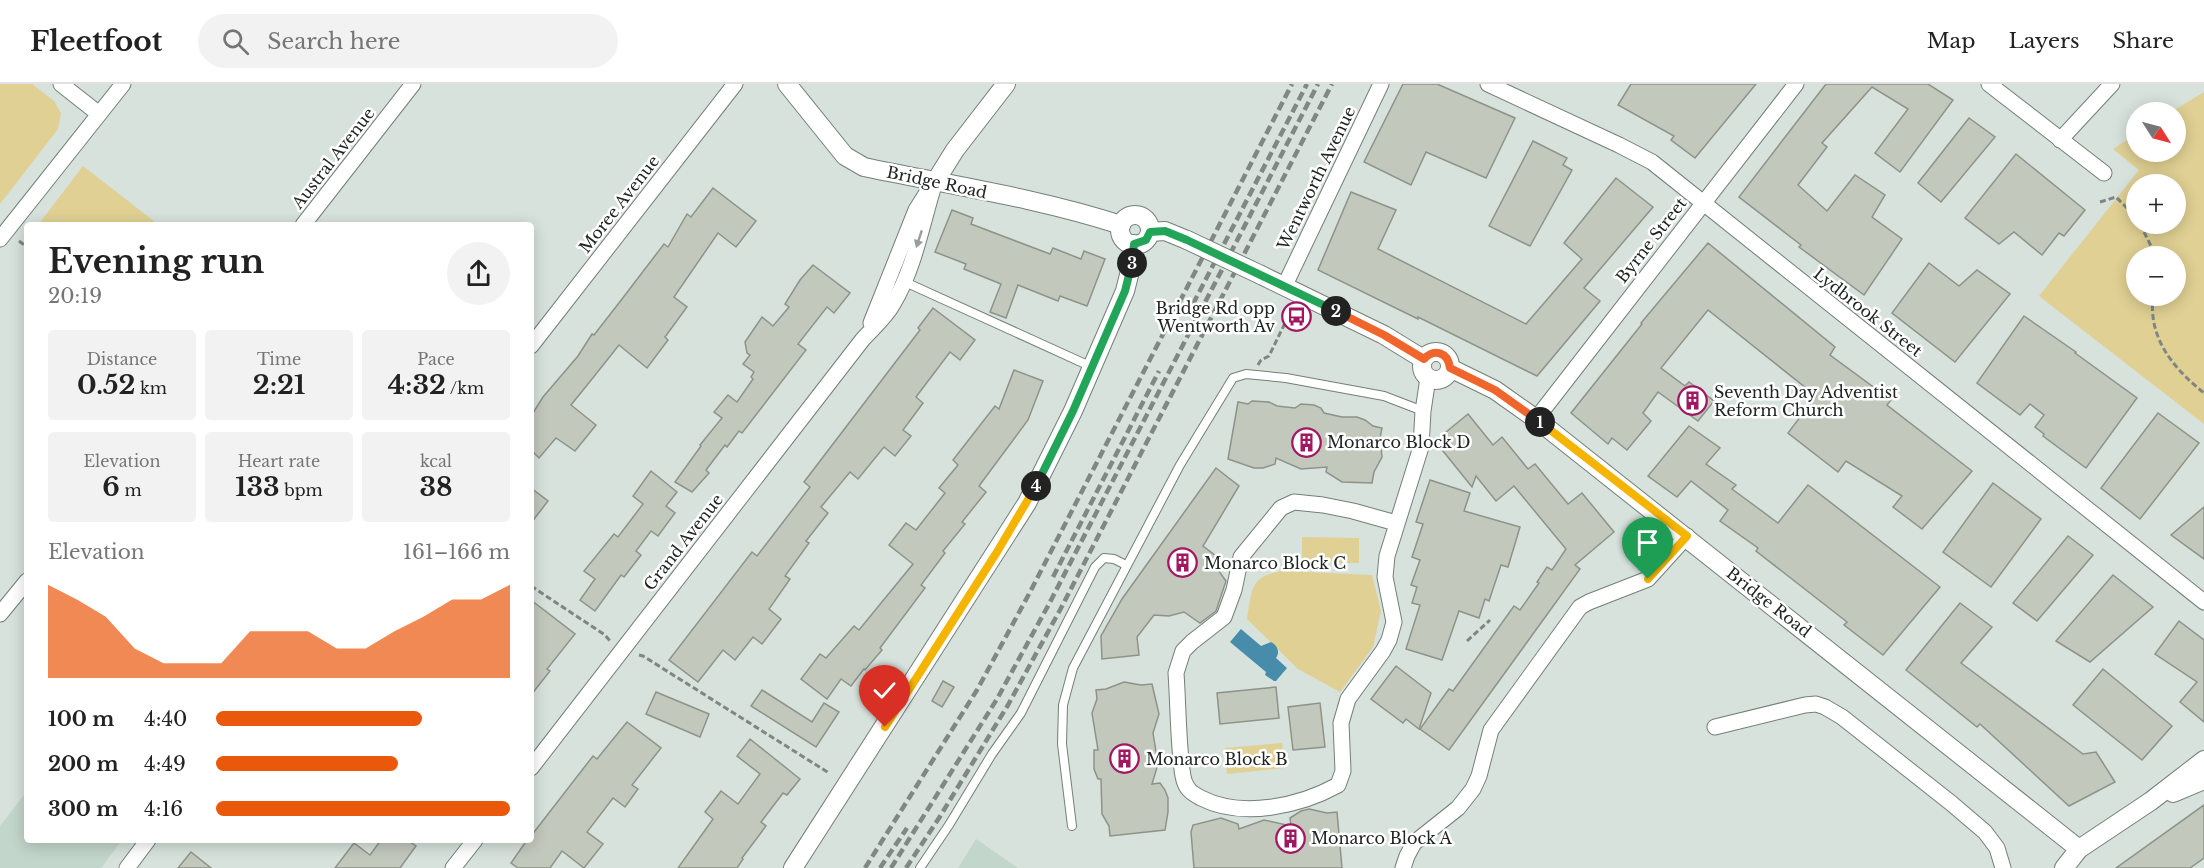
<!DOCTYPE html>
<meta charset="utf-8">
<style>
:root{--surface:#fff;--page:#f2f2f2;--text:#222;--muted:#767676;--line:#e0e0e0;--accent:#ea580c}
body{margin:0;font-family:"Libre Baskerville",serif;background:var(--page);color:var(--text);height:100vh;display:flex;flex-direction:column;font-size:22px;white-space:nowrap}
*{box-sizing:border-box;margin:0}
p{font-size:20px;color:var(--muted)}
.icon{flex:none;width:33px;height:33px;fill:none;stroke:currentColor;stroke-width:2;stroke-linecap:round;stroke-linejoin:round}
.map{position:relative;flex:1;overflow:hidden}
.details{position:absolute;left:24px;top:138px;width:510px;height:621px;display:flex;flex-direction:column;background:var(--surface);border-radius:6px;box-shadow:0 3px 15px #0003}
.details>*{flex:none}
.needle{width:39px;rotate:126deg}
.controls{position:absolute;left:2126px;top:18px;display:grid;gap:12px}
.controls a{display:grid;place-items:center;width:60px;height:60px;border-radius:50%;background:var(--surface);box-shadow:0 3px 15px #0003;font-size:30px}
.pin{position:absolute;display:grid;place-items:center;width:51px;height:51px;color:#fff;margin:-62px -26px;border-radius:50% 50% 50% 0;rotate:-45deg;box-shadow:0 0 6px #0007}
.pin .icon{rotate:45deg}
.km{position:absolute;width:30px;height:30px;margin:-15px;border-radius:50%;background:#222;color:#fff;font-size:16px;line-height:30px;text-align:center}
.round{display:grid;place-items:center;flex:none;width:63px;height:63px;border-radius:32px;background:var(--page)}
.headline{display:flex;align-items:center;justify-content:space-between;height:102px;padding:0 24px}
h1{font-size:33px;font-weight:700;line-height:45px}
.figures{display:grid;grid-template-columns:repeat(3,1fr);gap:9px;height:102px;padding:6px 24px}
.figures div{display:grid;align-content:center;border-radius:6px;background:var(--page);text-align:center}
.figures b{font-size:26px;font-weight:700}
.figures small{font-size:16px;font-weight:400}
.figures p{font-size:16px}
.chart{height:168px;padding:12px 24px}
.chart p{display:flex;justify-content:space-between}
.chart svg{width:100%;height:108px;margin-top:6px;fill:var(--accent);opacity:.7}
ul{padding:0 24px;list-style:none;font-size:20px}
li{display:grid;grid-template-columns:96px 72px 1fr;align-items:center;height:45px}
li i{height:15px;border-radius:8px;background:var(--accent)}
header{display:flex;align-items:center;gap:36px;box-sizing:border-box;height:84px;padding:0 30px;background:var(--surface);border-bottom:2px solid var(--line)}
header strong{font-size:28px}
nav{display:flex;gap:33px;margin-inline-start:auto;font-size:21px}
.search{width:420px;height:54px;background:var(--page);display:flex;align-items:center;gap:15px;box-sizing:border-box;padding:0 21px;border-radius:33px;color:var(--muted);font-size:22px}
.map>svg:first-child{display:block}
</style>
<header>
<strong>Fleetfoot</strong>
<div class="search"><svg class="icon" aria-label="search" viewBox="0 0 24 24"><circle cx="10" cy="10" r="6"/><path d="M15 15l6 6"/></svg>Search here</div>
<nav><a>Map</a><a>Layers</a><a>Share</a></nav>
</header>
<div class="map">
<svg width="2204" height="784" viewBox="0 0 2204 784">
<rect width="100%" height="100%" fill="#d6e2db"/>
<g fill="#c3d6cb">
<path d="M 27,707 L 27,756 L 122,756 L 101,784 L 0,784 L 0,742 Z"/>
<path d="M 976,755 L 1018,784 L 958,784 Z"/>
</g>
<g fill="#e0d093" fill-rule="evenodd">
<path d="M 0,0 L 32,0 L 54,17 L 61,29 L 58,45 L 0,120 Z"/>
<path d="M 2204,8 L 2204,340 L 2039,212 L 2139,86 L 2113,65 L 2136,50 L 2136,68 L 2175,68 L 2175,28 L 2171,28 ZM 2136,100 L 2175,100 L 2175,140 L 2136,140 ZM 2175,172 L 2175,212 L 2136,212 L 2136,172 Z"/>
<path d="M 83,82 L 159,141 L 38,141 Z"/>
<path d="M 1302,453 L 1359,454 L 1359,479 L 1302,478 Z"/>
<path d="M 1284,487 L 1372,491 L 1381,527 L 1373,563 L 1340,608 L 1298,585 L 1247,535 C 1252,505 1250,491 1284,487 Z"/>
<path d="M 1282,659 L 1284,684 L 1227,690 L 1225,664 Z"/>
</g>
<path fill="#478dab" d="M 1241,545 L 1261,562 L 1271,558 C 1278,562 1280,568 1276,574 L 1287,584 L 1276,597 L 1274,597 L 1265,591 L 1266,588 L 1230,558 Z"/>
<g fill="#c3c8bd" stroke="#8e9389" stroke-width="1.5">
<path d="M 1403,0 L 1437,0 L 1515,34 L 1486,94 L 1426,68 L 1411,101 L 1364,78 Z"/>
<path d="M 1631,0 L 1756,0 L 1695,74 L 1671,56 L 1674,52 L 1618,21 Z"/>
<path d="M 1826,0 L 1928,0 L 1953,16 L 1900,88 L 1875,69 L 1908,25 L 1872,3 L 1822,59 L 1827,63 L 1798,101 L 1827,127 L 1855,91 L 1885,111 L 1872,133 L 1902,155 L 1864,211 L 1799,163 L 1801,161 L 1739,113 Z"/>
<path d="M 1969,34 L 1995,53 L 1941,118 L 1918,99 Z"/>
<path d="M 1533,57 L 1567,74 L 1563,81 L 1572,86 L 1530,162 L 1489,142 Z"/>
<path d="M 2016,70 L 2085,126 L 2064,152 L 2059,149 L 2042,171 L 2014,148 L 1999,160 L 1965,134 Z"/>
<path d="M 1616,94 L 1653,123 L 1584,204 L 1600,217 L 1537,292 L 1418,233 L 1418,235 L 1318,186 L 1351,108 L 1396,126 L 1378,165 L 1526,240 L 1582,175 L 1564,159 Z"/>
<path d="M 713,104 L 756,137 L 736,163 L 718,149 L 674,213 L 687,223 L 665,253 L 668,256 L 647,284 L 619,261 L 592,295 L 571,321 L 596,341 L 575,367 L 556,354 L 539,374 L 531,366 L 531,332 L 543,313 L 578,272 L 592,250 L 594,251 L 622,215 L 664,160 L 668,163 L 687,130 L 691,133 Z"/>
<path d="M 952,126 L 973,134 L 971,140 L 1050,170 L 1053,164 L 1081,175 L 1084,167 L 1105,175 L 1087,222 L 1060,212 L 1058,217 L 1018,201 L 1006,234 L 990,228 L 1001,200 L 964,185 L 966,180 L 935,168 Z"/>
<path d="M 1708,159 L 1835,263 L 1830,271 L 1891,316 L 1887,321 L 1972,387 L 1922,445 L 1893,423 L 1902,412 L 1846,377 L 1838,388 L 1788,349 L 1816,312 L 1708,226 L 1661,284 L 1685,302 L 1689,298 L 1714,317 L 1698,337 L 1658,308 L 1643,329 L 1651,337 L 1627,366 L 1612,354 L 1608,360 L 1571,329 L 1642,240 L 1641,239 Z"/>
<path d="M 1929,179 L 1959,202 L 1977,186 L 2010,210 L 1955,278 L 1892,229 Z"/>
<path d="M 813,181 L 850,209 L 834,229 L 827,223 L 798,260 L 806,266 L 742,349 L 739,347 L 727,363 L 725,361 L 706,386 L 709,389 L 692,408 L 675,398 L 701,362 L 700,361 L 722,334 L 714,328 L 728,311 L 737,318 L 753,295 L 751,293 L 754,288 L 743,280 L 750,271 L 747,269 L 745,258 L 762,233 L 773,242 L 789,223 L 785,220 L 800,196 Z"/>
<path d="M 933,224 L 975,256 L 960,276 L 950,268 L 916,313 L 923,319 L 903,346 L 911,352 L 895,372 L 884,363 L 858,395 L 850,388 L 821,423 L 828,429 L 806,457 L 809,459 L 785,492 L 790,495 L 769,525 L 781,535 L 762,560 L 753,553 L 735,576 L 723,566 L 698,598 L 669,576 L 752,468 L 757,472 L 810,403 L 804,398 L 920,246 L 918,244 Z"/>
<path d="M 2024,232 L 2076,268 L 2075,269 L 2137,314 L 2086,384 L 2043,352 L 2044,350 L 2035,343 L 2044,331 L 2030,320 L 2020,331 L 1977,299 Z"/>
<path d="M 1014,286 L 1043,297 L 1028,336 L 979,402 L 986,408 L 962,438 L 965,440 L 943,467 L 945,469 L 921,501 L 925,504 L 880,564 L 882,566 L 865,586 L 864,585 L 851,602 L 841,595 L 827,615 L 801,595 L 820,570 L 826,574 L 854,542 L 859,546 L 913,480 L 889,461 L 906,439 L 916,446 L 945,409 L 939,404 L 958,381 L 953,376 L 995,322 L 999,325 Z"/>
<path d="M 1252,317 L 1269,318 L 1277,322 L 1295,324 L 1301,320 L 1314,321 L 1321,324 L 1324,329 L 1342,333 L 1357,333 L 1365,336 L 1373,342 L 1382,344 L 1380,354 L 1382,373 L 1374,388 L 1372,399 L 1342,398 L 1326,388 L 1327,383 L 1301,385 L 1276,374 L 1275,380 L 1263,384 L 1254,384 L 1228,375 L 1238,318 L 1248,320 Z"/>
<path d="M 2158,329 L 2199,359 L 2140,435 L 2101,404 Z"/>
<path d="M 1468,330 L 1493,361 L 1502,353 L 1528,385 L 1535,380 L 1568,420 L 1582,409 L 1614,448 L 1575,481 L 1580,485 L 1449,666 L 1420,645 L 1449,605 L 1453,607 L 1514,522 L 1520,526 L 1539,499 L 1537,498 L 1547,483 L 1552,486 L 1566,465 L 1514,402 L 1496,417 L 1476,392 L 1472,403 L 1435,357 Z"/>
<path d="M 1689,342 L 1720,364 L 1706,380 L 1736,401 L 1732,405 L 1778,439 L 1808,401 L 1940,503 L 1883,571 L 1844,541 L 1847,538 L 1756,467 L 1758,464 L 1720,437 L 1728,426 L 1691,397 L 1677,413 L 1648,392 Z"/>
<path d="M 1216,384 L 1239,402 L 1203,462 L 1216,472 L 1218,486 L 1226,497 L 1216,527 L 1200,539 L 1184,528 L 1169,532 L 1154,531 L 1137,553 L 1139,571 L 1102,575 L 1101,552 L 1122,515 Z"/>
<path d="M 651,387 L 677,408 L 666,422 L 675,429 L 658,452 L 651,447 L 636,467 L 641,471 L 624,493 L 621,491 L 595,527 L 580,516 L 595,495 L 584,487 L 614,450 L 618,453 L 643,420 L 633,412 Z"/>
<path d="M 1430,396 L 1470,409 L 1464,427 L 1520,443 L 1508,483 L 1501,481 L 1489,517 L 1485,515 L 1479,534 L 1459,527 L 1442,576 L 1406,565 L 1420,521 L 1412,519 L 1417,503 L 1411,501 L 1420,476 L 1412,473 L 1423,440 L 1416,438 Z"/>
<path d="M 1993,399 L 2041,435 L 1991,503 L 1943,468 Z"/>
<path d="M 531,404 L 548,417 L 531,439 Z"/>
<path d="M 2204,423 L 2204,475 L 2171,451 Z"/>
<path d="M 2068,452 L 2093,471 L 2037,537 L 2013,519 Z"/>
<path d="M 2113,491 L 2153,523 L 2090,578 L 2056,557 Z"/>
<path d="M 531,516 L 575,550 L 547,585 L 550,587 L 531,611 Z"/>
<path d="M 1960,519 L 1992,543 L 1961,579 L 2083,670 L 2096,668 L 2115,698 L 2069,722 L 1980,640 L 1977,643 L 1906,586 Z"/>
<path d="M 2179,537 L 2204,556 L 2204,638 L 2180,618 L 2197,598 L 2155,570 Z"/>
<path d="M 1396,582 L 1431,609 L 1419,645 L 1406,635 L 1403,639 L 1371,615 Z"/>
<path d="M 2103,585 L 2172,642 L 2142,676 L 2073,621 Z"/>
<path d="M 943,597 L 954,603 L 942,623 L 932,617 Z"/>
<path d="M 1124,598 L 1141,601 L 1152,600 L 1159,630 L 1153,649 L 1158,680 L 1152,700 L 1160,699 L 1165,706 L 1168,714 L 1168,728 L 1165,746 L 1110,752 L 1109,742 L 1102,730 L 1101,695 L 1098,695 L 1094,685 L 1094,666 L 1098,666 L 1092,629 L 1097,615 L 1096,606 L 1106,605 Z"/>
<path d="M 1276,603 L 1279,634 L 1220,640 L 1217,609 Z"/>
<path d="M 762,606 L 812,638 L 824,619 L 839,628 L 816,663 L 751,622 Z"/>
<path d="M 656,608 L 709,630 L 700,653 L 646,630 Z"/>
<path d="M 1320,619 L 1325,663 L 1293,666 L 1288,623 Z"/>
<path d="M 627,638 L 661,664 L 632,701 L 638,705 L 625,723 L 613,714 L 587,748 L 603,760 L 584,784 L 562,767 L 550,784 L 518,784 L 511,779 L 527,756 L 531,756 L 531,752 L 593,672 L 597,675 Z"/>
<path d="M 750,655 L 800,695 L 787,711 L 783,709 L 761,738 L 766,742 L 742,774 L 743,775 L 737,784 L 678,784 L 713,735 L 705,728 L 721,707 L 738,720 L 760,690 L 737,672 Z"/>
<path d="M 2204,721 L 2204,774 L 2190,784 L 2116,784 Z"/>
<path d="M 1309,725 L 1327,729 L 1337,728 L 1342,784 L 1194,784 L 1191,748 L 1193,741 L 1221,734 L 1238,740 L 1239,745 L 1264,736 L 1291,742 L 1290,734 L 1301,727 Z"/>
<path d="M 381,756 L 407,756 L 416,762 L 400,784 L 335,784 L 354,759 L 370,771 Z"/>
<path d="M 191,768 L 211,784 L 178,784 Z"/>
</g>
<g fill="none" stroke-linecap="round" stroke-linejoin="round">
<defs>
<g id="service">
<path d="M 905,198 L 1092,283"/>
<path d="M 1072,742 L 1062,660 L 1063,621 L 1073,584 L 1180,381 L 1233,294 L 1246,290 L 1286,294 L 1384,312 L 1423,327"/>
<path d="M 920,784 L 949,741 L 992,670 L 1021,629 L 1095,483 L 1104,474 L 1114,475 L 1126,481"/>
</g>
<g id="minor">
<path d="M 61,0 L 99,30"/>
<path d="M 1488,0 L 1619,61 L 1652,78 L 2204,518"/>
<path d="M 1989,0 L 2104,89"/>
<path d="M 2060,56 L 2112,0"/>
<path d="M 303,141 L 413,0"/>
<path d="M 0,155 L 123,0"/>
<path d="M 1284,203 L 1381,0"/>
<path d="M 871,239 L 916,126 L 926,110"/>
<path d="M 531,262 L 735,0"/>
<path d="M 1536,335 L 1796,0"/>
<path d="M 1396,439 L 1353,427 L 1323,421 L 1294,418 L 1281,424 L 1241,473 L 1234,506 L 1224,533 L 1192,558 L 1183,567 L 1176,589 C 1178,618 1178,647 1181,676 C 1182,684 1182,692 1185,699 C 1188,707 1194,710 1201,714 C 1242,735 1300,722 1338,701 L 1343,687 L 1341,639 L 1348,615 L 1383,567 L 1389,556 L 1394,538 L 1385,493 L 1387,472 L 1421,363 L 1423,327 L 1428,294"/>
<path d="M 0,530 L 27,497"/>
<path d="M 1715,643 L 1805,621 L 1816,620 L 1825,623 L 1842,633 L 1951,719 L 1985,748 L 1997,764 L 2003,784"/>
<path d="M 531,684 L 863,255 C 873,244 886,233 893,220 C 915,183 922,139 935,98"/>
<path d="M 127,784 L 148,756"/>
<path d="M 453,784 L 475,756"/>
<path d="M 1403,784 L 1407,772 L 1414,759 L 1458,724 L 1473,705 L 1479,692 L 1491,646 L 1580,523 L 1589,518 L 1648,495 L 1687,452"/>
</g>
<g id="tertiary">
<path d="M 787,0 L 845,72 L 864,83 C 950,101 1038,114 1121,141"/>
<path d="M 935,98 L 955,66 L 1006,0"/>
<circle cx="1135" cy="146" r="15"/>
<path d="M 1150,148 L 1165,147 L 1187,156"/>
<path d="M 1261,191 L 1384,251 L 1423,275"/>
<circle cx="1436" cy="282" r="14"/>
<path d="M 1450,284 L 1495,306 L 1536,335 L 2079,765"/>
<path d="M 2173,709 L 2204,696"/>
<path d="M 793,784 L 1027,419 L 1073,327 L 1125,207 L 1133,175 L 1134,160"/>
<path d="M 2064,784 L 2079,765 L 2151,717 L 2204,676"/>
</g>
</defs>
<use href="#service" stroke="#747f79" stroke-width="10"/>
<use href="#minor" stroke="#747f79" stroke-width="17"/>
<use href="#tertiary" stroke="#747f79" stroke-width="20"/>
<g stroke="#7f8782" stroke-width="3" stroke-dasharray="6 3" stroke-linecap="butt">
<path d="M 2100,118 L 2116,113 L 2136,133"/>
<path d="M 2140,140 L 2152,164 L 2153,172"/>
<path d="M 19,157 L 27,163"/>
<path d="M 2153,212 C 2148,254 2173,284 2204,309"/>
<path d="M 1258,281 L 1261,276 L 1269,272 L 1288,233"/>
<path d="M 531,502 L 605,551 L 610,557"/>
<path d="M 1467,557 L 1490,536"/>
<path d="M 639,571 L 643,572 L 829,689"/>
</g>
<use href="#service" stroke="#fff" stroke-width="8"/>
<use href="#minor" stroke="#fff" stroke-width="15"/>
<use href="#tertiary" stroke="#fff" stroke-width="18"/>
<g stroke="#808883" stroke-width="4.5" stroke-dasharray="9 4.5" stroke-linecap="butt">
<path d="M 1193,220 L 1307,0"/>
<path d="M 1053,493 L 1159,287"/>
<path d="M 865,784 L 977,606 L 1029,510 L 1292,0"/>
<path d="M 880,784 L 907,744"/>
<path d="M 891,784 L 997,615 L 1049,520 L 1318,0"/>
<path d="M 906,784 L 939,734 L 1008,621 L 1060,526 L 1332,0"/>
</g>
<defs>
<path id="tertiary-bridge" d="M 1187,156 L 1261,191"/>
</defs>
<use href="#tertiary-bridge" stroke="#747f79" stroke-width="20" stroke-linecap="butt"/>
<use href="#tertiary-bridge" stroke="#fff" stroke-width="18"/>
</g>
<defs><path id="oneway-solid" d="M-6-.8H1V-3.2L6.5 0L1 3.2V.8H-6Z" transform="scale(1.5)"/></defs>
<use fill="#9b9c9c" href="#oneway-solid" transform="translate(919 155) rotate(108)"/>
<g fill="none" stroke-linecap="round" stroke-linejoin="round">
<defs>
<path id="split-1" d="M 1540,338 L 1687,452 L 1648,495"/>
<path id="split-2" d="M 1336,227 L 1384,251 L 1424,275 C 1434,264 1448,268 1450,284 L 1495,306 L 1540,338"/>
<path id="split-3" d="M 1132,179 L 1134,160 L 1146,156 L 1150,148 L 1165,147 L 1187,156 L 1336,227"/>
<path id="split-4" d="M 1036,402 L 1073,327 L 1125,207 L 1132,179"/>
<path id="split-5" d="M 885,643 L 997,468 L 1036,402"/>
</defs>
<use href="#split-1" stroke="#fff" stroke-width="12"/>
<use href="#split-2" stroke="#fff" stroke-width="12"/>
<use href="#split-3" stroke="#fff" stroke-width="12"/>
<use href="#split-4" stroke="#fff" stroke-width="12"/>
<use href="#split-5" stroke="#fff" stroke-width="12"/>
<use href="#split-1" stroke="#f5b400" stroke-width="8"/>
<use href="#split-2" stroke="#f0652b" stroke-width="8"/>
<use href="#split-3" stroke="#22a559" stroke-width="8"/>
<use href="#split-4" stroke="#22a559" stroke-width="8"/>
<use href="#split-5" stroke="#f5b400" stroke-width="8"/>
</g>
<defs>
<symbol id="bus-ring" viewBox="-11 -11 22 22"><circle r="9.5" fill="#fff" stroke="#a21761" stroke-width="1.5"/><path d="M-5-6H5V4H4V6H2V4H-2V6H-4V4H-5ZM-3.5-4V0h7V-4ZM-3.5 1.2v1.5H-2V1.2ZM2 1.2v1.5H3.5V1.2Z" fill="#a21761"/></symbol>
<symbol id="building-ring" viewBox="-11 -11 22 22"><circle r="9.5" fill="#fff" stroke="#a21761" stroke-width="1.5"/><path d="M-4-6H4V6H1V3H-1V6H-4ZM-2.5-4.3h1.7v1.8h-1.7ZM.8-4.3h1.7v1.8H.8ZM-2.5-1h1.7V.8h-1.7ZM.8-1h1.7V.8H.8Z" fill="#a21761"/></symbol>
</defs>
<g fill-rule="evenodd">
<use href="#bus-ring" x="1280" y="216" width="33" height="33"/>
<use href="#building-ring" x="1676" y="300" width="33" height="33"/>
<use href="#building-ring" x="1290" y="342" width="33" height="33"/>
<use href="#building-ring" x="1166" y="462" width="33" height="33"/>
<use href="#building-ring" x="1108" y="658" width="33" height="33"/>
<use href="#building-ring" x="1274" y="738" width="33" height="33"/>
</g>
<g text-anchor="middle" stroke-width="5" stroke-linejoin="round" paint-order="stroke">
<g font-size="16" fill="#202422" stroke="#fff">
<text transform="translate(333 74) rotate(-52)" y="6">Austral Avenue</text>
<text transform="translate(1316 94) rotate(-64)" y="6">Wentworth Avenue</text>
<text transform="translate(937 98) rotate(12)" y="6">Bridge Road</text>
<text transform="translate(619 120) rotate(-52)" y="6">Moree Avenue</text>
<text transform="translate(1651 156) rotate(-52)" y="6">Byrne Street</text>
<text transform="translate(1868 228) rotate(38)" y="6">Lydbrook Street</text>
<text transform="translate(683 458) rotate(-52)" y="6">Grand Avenue</text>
<text transform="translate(1769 518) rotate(38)" y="6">Bridge Road</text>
</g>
<g font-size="16" fill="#202422" stroke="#fff" text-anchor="start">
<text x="1275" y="230" text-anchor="end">Bridge Rd opp<tspan x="1275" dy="18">Wentworth Av</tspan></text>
<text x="1714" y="314">Seventh Day Adventist<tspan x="1714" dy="18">Reform Church</tspan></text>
<text x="1327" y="364">Monarco Block D</text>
<text x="1204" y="485">Monarco Block C</text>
<text x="1146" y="681">Monarco Block B</text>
<text x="1311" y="760">Monarco Block A</text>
</g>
</g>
</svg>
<div class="controls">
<a><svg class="needle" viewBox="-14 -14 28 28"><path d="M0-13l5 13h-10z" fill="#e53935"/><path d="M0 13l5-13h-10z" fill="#767676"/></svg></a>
<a>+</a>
<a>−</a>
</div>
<div class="pin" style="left:1648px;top:495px;background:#1e9e55"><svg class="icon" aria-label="arrive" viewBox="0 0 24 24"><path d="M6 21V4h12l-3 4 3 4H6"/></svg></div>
<div class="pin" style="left:885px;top:643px;background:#d93025"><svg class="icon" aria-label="check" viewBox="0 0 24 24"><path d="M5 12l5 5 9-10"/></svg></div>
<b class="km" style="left:1540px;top:338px">1</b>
<b class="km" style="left:1336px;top:227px">2</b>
<b class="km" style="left:1132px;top:179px">3</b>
<b class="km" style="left:1036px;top:402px">4</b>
<section class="details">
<div class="headline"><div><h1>Evening run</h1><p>20:19</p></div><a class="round"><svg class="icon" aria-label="share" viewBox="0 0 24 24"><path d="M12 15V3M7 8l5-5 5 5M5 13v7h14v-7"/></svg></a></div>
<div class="figures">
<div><p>Distance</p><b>0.52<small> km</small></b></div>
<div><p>Time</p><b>2:21</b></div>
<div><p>Pace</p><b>4:32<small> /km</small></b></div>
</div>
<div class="figures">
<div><p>Elevation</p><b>6<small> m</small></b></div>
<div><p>Heart rate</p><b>133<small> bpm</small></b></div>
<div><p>kcal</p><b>38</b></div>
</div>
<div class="chart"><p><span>Elevation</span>161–166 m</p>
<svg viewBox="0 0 160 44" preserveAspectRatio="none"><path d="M0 44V6L10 12L20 19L30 32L40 38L50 38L60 38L70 25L80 25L90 25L100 32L110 32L120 25L130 19L140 12L150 12L160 6V44z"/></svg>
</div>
<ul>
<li><b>100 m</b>4:40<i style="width:70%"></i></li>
<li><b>200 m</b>4:49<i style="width:62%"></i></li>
<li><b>300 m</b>4:16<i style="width:100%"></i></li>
</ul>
</section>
</div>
